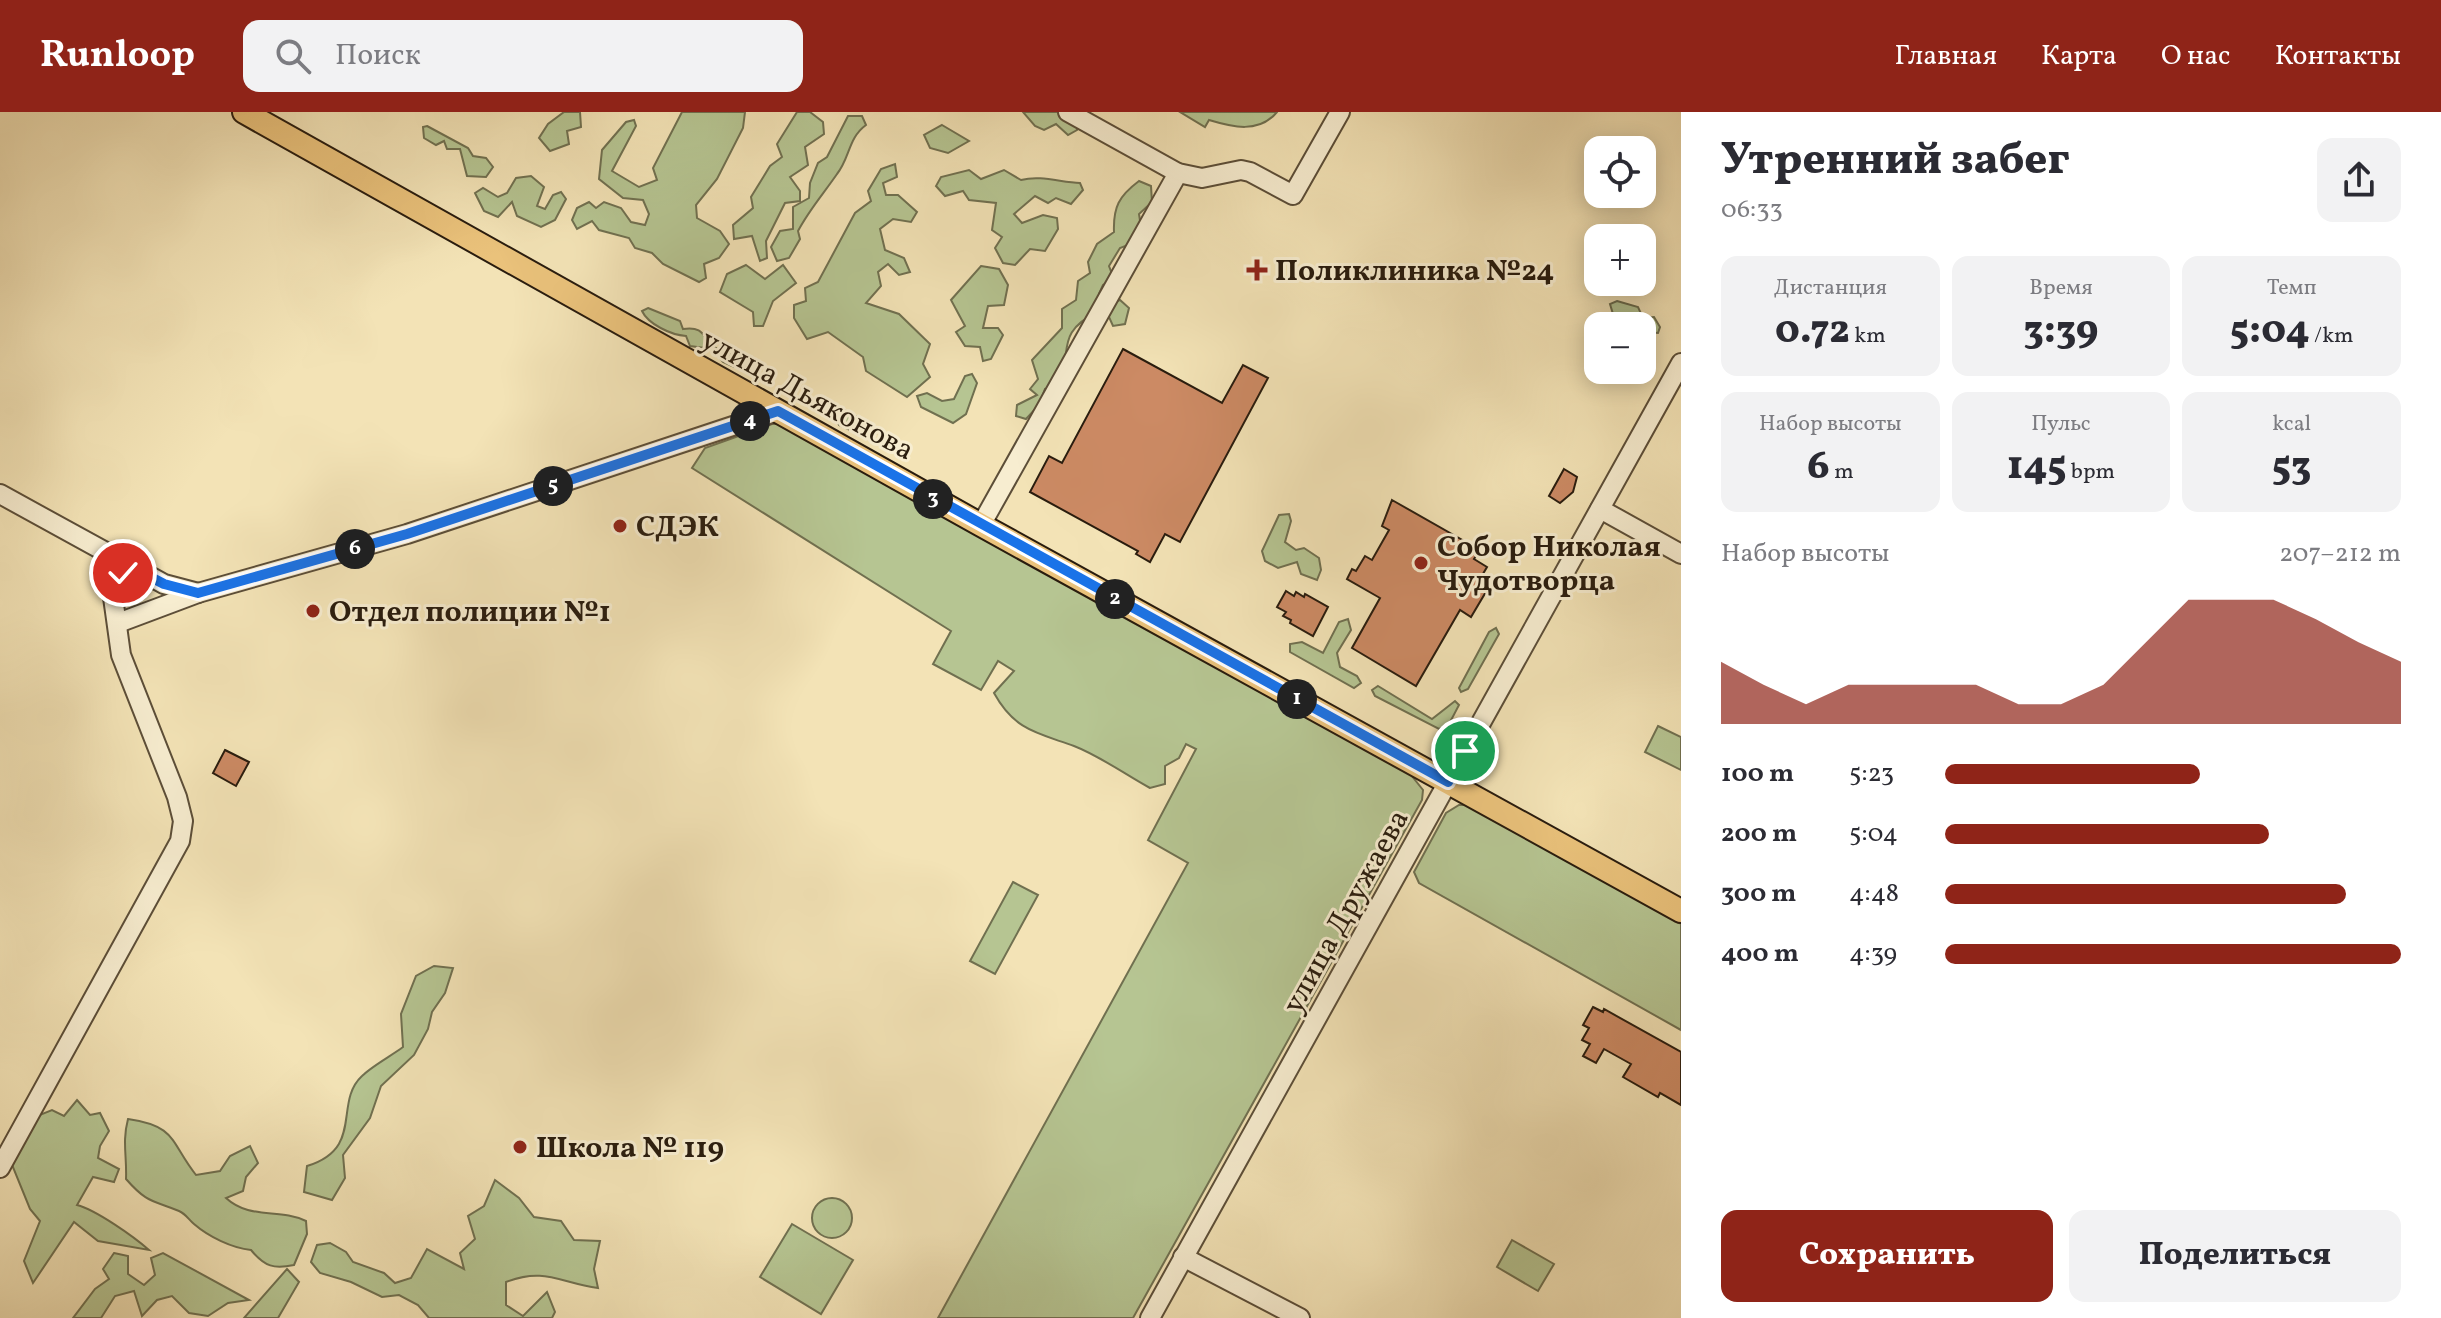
<!DOCTYPE html>
<html lang="ru">
<meta charset="utf-8">
<style>
:root{--surface:#fff;--page:#f2f2f3;--text:#2b2b33;--muted:#7c7c81;--accent:#8f2418}
body{margin:0;font-family:Vollkorn,serif;background:var(--page);color:var(--text);height:100vh;display:flex;flex-direction:column;font-size:30px;white-space:nowrap}
*{box-sizing:border-box;margin:0}
p{font-size:26px;color:var(--muted)}
.icon{flex:none;width:44px;height:44px;fill:none;stroke:currentColor;stroke-width:2;stroke-linecap:round;stroke-linejoin:round}
.map{position:relative;flex:1;overflow:hidden}
.side{display:flex;flex-direction:column;background:var(--surface);width:760px}
.side>*{flex:none}
.fabs{position:absolute;left:1584px;top:24px;display:grid;gap:16px}
.fabs a{display:grid;place-items:center;width:72px;height:72px;border-radius:16px;background:var(--surface);box-shadow:0 4px 20px #0003;font-size:40px}
.pin{position:absolute;display:grid;place-items:center;width:68px;height:68px;color:#fff;margin:-34px;border:4px solid #fff;border-radius:50%;box-shadow:0 2px 8px #0007}
.km{position:absolute;width:40px;height:40px;margin:-20px;border-radius:50%;background:#222;color:#fff;font-size:22px;line-height:40px;text-align:center}
.round{display:grid;place-items:center;flex:none;width:84px;height:84px;border-radius:16px;background:var(--page)}
.head{display:flex;align-items:center;justify-content:space-between;height:136px;padding:0 40px}
h1{font-size:44px;font-weight:800;line-height:60px}
.metrics{display:grid;grid-template-columns:repeat(3,1fr);gap:12px;height:136px;padding:8px 40px}
.metrics div{display:grid;align-content:center;border-radius:16px;background:var(--page);text-align:center}
.metrics b{font-size:40px;font-weight:800}
.metrics small{font-size:22px;font-weight:400}
.metrics p{font-size:22px}
.chart{height:224px;padding:16px 40px}
.chart p{display:flex;justify-content:space-between}
.chart svg{width:100%;height:144px;margin-top:8px;fill:var(--accent);opacity:.7}
.button{display:flex;gap:16px;margin-top:auto;padding:16px 40px}
.button a{flex:1;height:92px;border-radius:16px;background:var(--accent);color:#fff;font-size:32px;font-weight:800;line-height:92px;text-align:center}
.button a+a{background:var(--page);color:var(--text)}
ul{padding:0 40px;list-style:none;font-size:26px}
li{display:grid;grid-template-columns:128px 96px 1fr;align-items:center;height:60px}
li i{height:20px;border-radius:10px;background:var(--accent)}
header{display:flex;align-items:center;gap:48px;box-sizing:border-box;height:112px;padding:0 40px;background:var(--accent);color:#fff}
header strong{font-size:38px}
nav{display:flex;gap:44px;margin-inline-start:auto;font-size:28px}
.search{width:560px;height:72px;background:var(--page);display:flex;align-items:center;gap:20px;box-sizing:border-box;padding:0 28px;border-radius:16px;color:var(--muted);font-size:30px}
main{display:flex;flex:1;min-height:0}
.map>svg:first-child{display:block}
</style>
<header>
<strong>Runloop</strong>
<div class="search"><svg class="icon" aria-label="search" viewBox="0 0 24 24"><circle cx="10" cy="10" r="6"/><path d="M15 15l6 6"/></svg>Поиск</div>
<nav><a>Главная</a><a>Карта</a><a>О нас</a><a>Контакты</a></nav>
</header>
<main>
<div class="map">
<svg width="1681" height="1206" viewBox="0 0 1681 1206">
<rect width="100%" height="100%" fill="#f3e3b6"/>
<filter id="stains"><feTurbulence type="fractalNoise" baseFrequency=".0025" numOctaves="4"/><feColorMatrix values="0 0 0 0 .2 0 0 0 0 .09 0 0 0 0 .02 0 0 0 .5 -.17"/></filter>
<radialGradient id="worn" r=".72"><stop offset=".6" stop-color="#630" stop-opacity="0"/><stop offset="1" stop-color="#630" stop-opacity=".3"/></radialGradient>
<g fill="#b6c592" stroke="#707050" stroke-width="2">
<path d="M 564,0 L 580,0 L 581,15 L 567,19 L 569,32 L 550,39 L 539,26 L 548,12 Z"/>
<path d="M 682,0 L 745,0 L 743,16 L 717,67 L 696,93 L 697,106 L 720,119 L 729,132 L 719,146 L 704,152 L 706,166 L 699,170 L 663,152 L 652,141 L 635,136 L 629,126 L 599,118 L 592,109 L 577,117 L 572,108 L 577,96 L 589,90 L 596,96 L 604,90 L 621,96 L 631,110 L 645,113 L 649,102 L 643,88 L 623,86 L 599,67 L 602,38 L 626,10 L 634,8 L 636,14 L 612,59 L 639,75 L 657,68 L 653,56 Z"/>
<path d="M 797,0 L 810,0 L 823,10 L 824,22 L 805,35 L 808,53 L 790,65 L 800,79 L 800,89 L 785,91 L 766,129 L 767,146 L 760,149 L 752,124 L 734,127 L 733,113 L 753,96 L 751,85 L 770,54 L 782,45 L 777,32 Z"/>
<path d="M 1023,0 L 1064,0 L 1076,7 L 1077,18 L 1068,23 L 1056,12 L 1044,18 L 1035,14 Z"/>
<path d="M 1180,0 L 1277,0 C 1259,22 1232,15 1209,8 L 1205,15 Z"/>
<path d="M 848,4 L 862,4 L 866,13 C 848,26 850,46 837,62 C 824,81 809,98 798,119 L 800,127 L 789,146 L 777,149 L 771,135 L 780,119 L 793,117 L 793,95 L 809,86 L 810,71 L 818,51 L 827,45 Z"/>
<path d="M 942,13 L 969,29 L 948,41 L 930,36 L 924,23 Z"/>
<path d="M 427,14 L 468,36 L 473,44 L 486,46 L 493,55 L 486,65 L 467,64 L 460,37 L 447,37 L 444,29 L 436,33 L 424,26 L 423,15 Z"/>
<path d="M 895,52 L 897,65 L 883,71 L 886,83 L 898,83 L 917,100 L 911,110 L 893,107 L 880,117 L 885,138 L 904,146 L 910,160 L 899,163 L 888,152 L 878,160 L 881,174 L 866,191 L 899,202 L 930,232 L 923,252 L 930,265 L 907,285 L 866,259 L 863,245 L 828,220 L 807,227 L 794,206 L 794,193 L 806,189 L 805,176 L 818,170 L 855,101 L 871,89 L 868,79 L 881,57 Z"/>
<path d="M 969,58 L 981,67 L 1004,58 L 1021,68 C 1040,63 1060,70 1080,71 L 1083,78 L 1071,92 L 1056,86 L 1048,91 L 1035,84 L 1014,102 L 1022,111 L 1043,103 L 1057,106 L 1058,117 L 1045,139 L 1030,137 L 1015,153 L 1003,151 L 995,136 L 1002,125 L 992,118 L 996,91 L 969,88 L 963,79 L 945,84 L 936,74 L 941,65 Z"/>
<path d="M 531,64 L 544,75 L 537,94 L 545,97 L 553,83 L 561,80 L 566,87 L 555,108 L 541,115 L 517,104 L 512,90 L 498,105 L 484,99 L 475,81 L 483,76 L 498,85 L 507,81 L 516,66 Z"/>
<path d="M 1139,69 L 1151,74 L 1152,90 L 1139,102 L 1142,121 L 1136,130 L 1120,136 L 1109,154 L 1114,167 L 1103,173 L 1099,182 L 1107,193 L 1120,188 L 1129,196 L 1125,212 L 1113,214 L 1109,205 L 1099,199 C 1051,223 1076,241 1056,275 L 1045,277 L 1039,293 L 1026,307 L 1016,304 L 1017,293 L 1037,283 L 1030,277 L 1038,267 L 1032,248 L 1062,216 L 1062,197 L 1076,188 L 1078,169 L 1090,161 L 1088,150 L 1097,132 L 1114,120 C 1113,95 1119,84 1139,69 Z"/>
<path d="M 746,153 L 765,167 L 783,153 L 796,171 L 773,189 L 763,214 L 754,214 L 753,200 L 720,180 L 727,162 Z"/>
<path d="M 981,154 L 999,157 L 1008,173 L 1004,193 L 988,194 L 983,216 L 998,216 L 1003,223 L 991,247 L 983,249 L 980,235 L 965,234 L 956,220 L 965,214 L 951,188 Z"/>
<path d="M 1617,189 L 1638,195 L 1643,206 L 1654,205 L 1660,215 L 1658,221 L 1647,220 L 1641,213 L 1634,214 L 1613,202 L 1610,192 Z"/>
<path d="M 648,196 L 680,209 L 683,217 C 706,213 703,229 714,235 C 721,239 731,241 739,246 L 742,252 L 734,255 L 723,250 L 712,237 L 690,234 L 686,224 C 671,223 648,212 642,199 Z"/>
<path d="M 972,262 L 977,271 L 966,302 L 953,311 L 921,295 L 917,284 L 927,281 L 942,289 L 954,287 L 965,264 Z"/>
<path d="M 844,298 L 873,313 L 876,322 L 867,326 L 839,313 L 833,301 Z"/>
<path d="M 772,312 L 778,312 L 1411,663 L 1423,678 L 1422,688 L 1133,1206 L 938,1206 L 1188,751 L 1148,728 L 1196,637 L 1186,632 L 1179,646 L 1165,654 L 1165,672 L 1150,676 C 1126,663 1100,644 1074,634 C 1038,621 1015,619 994,581 L 1014,559 L 998,549 L 981,578 L 933,552 L 951,519 L 692,356 L 705,336 Z"/>
<path d="M 1289,402 L 1291,409 L 1285,430 L 1296,438 L 1304,436 L 1319,446 L 1321,458 L 1317,468 L 1301,462 L 1297,450 L 1278,456 L 1265,449 L 1262,439 L 1279,403 Z"/>
<path d="M 1348,507 L 1351,518 L 1337,541 L 1340,555 L 1357,564 L 1361,571 L 1354,576 L 1290,540 L 1290,532 L 1302,530 L 1323,541 L 1339,510 Z"/>
<path d="M 1496,516 L 1499,522 L 1468,577 L 1461,580 L 1459,576 L 1489,520 Z"/>
<path d="M 1378,574 L 1432,607 L 1455,589 L 1459,593 L 1448,614 L 1439,617 L 1375,584 L 1372,578 Z"/>
<path d="M 1658,614 L 1681,625 L 1681,658 L 1645,640 Z"/>
<path d="M 1459,693 L 1466,693 L 1681,812 L 1681,918 L 1419,771 L 1414,760 L 1446,701 Z"/>
<path d="M 1013,770 L 1038,783 L 995,862 L 970,849 Z"/>
<path d="M 434,854 L 453,856 L 445,881 L 432,900 L 428,917 L 414,943 L 381,974 L 370,1006 L 343,1043 L 345,1066 L 332,1088 L 304,1080 L 307,1054 C 365,1036 333,991 362,964 C 372,954 391,944 403,935 L 401,902 L 416,864 Z"/>
<path d="M 77,988 L 90,1003 L 100,1001 L 109,1019 L 100,1034 L 98,1046 L 119,1057 L 114,1070 L 93,1065 L 77,1093 C 96,1098 133,1124 149,1138 L 98,1129 L 74,1110 L 33,1171 L 24,1149 L 40,1109 L 30,1097 L 8,1043 L 37,1004 L 52,998 L 64,1004 Z"/>
<path d="M 128,1007 C 177,1014 170,1030 196,1063 L 220,1059 L 230,1044 L 250,1034 L 258,1051 L 246,1065 L 243,1079 L 226,1086 C 250,1108 279,1096 306,1109 L 307,1122 L 294,1153 C 274,1157 265,1155 251,1138 C 232,1136 209,1125 194,1112 C 189,1108 186,1102 179,1099 C 152,1088 147,1091 126,1067 C 127,1044 122,1030 128,1007 Z"/>
<path d="M 495,1068 L 519,1086 L 534,1105 L 561,1109 L 574,1128 L 600,1129 L 594,1157 L 598,1176 C 560,1171 545,1155 506,1170 L 506,1193 L 523,1204 L 547,1180 L 555,1200 L 552,1206 L 429,1206 L 418,1193 L 399,1183 L 382,1185 L 351,1170 L 320,1161 L 311,1150 L 317,1133 L 330,1131 L 346,1140 L 353,1150 L 384,1161 L 395,1171 L 411,1166 L 427,1137 L 464,1157 L 460,1141 L 475,1127 L 468,1104 L 484,1094 Z"/>
<circle cx="832" cy="1106" r="20"/>
<path d="M 792,1112 L 853,1148 L 821,1202 L 760,1165 Z"/>
<path d="M 1512,1128 L 1554,1152 L 1538,1179 L 1497,1155 Z"/>
<path d="M 114,1141 L 128,1144 L 128,1162 L 144,1173 L 155,1163 L 151,1146 L 163,1141 L 249,1188 L 228,1191 L 208,1204 L 189,1201 L 172,1184 L 157,1188 L 142,1204 L 134,1179 L 115,1184 L 101,1206 L 73,1206 L 95,1177 L 109,1167 L 103,1157 Z"/>
<path d="M 287,1157 L 299,1170 L 278,1206 L 244,1206 Z"/>
</g>
<g fill="#cc8a64" stroke="#291c0e" stroke-width="2">
<path d="M 1123,237 L 1222,291 L 1243,253 L 1268,266 L 1180,430 L 1165,422 L 1150,450 L 1136,442 L 1138,439 L 1030,380 L 1049,344 L 1062,351 Z"/>
<path d="M 1564,357 L 1577,365 L 1573,380 L 1560,391 L 1549,384 Z"/>
<path d="M 1392,388 L 1480,438 L 1474,447 L 1487,455 L 1480,467 L 1490,473 L 1471,505 L 1460,498 L 1416,574 L 1352,536 L 1380,486 L 1347,467 L 1352,457 L 1356,459 L 1365,444 L 1372,448 L 1389,418 L 1382,414 Z"/>
<path d="M 1286,479 L 1294,484 L 1296,480 L 1304,485 L 1305,482 L 1328,495 L 1313,524 L 1290,511 L 1291,508 L 1283,504 L 1286,500 L 1277,495 Z"/>
<path d="M 225,638 L 249,650 L 236,674 L 213,661 Z"/>
<path d="M 1593,895 L 1603,900 L 1604,897 L 1681,940 L 1681,993 L 1660,981 L 1658,985 L 1623,965 L 1631,952 L 1604,937 L 1596,951 L 1583,944 L 1590,932 L 1582,928 L 1589,916 L 1583,913 Z"/>
</g>
<g fill="none" stroke-linecap="round" stroke-linejoin="round">
<defs>
<g id="minor">
<path d="M 1068,0 L 1178,61 L 1202,66 L 1241,58 L 1250,60 L 1293,83 L 1340,0"/>
<path d="M 0,382 L 164,472 L 198,481"/>
<path d="M 1600,397 L 1681,442"/>
<path d="M 981,413 L 1178,61"/>
<path d="M 118,511 L 198,481 L 407,422 L 778,299"/>
<path d="M 0,1056 L 180,729 L 183,709 L 177,685 L 121,543 L 107,442"/>
<path d="M 1183,1145 L 1300,1206"/>
<path d="M 1150,1206 L 1681,251"/>
</g>
<path id="major" d="M 244,0 L 981,413 L 1681,799"/>
</defs>
<use href="#minor" stroke="#5c4e38" stroke-width="22"/>
<use href="#major" stroke="#291c0e" stroke-width="26"/>
<use href="#minor" stroke="#f7edd0" stroke-width="18"/>
<use href="#major" stroke="#eac27b" stroke-width="22"/>
</g>
<g fill="none" stroke-linecap="round" stroke-linejoin="round">
<defs>
<path id="route" d="M 123,461 L 137,458 L 164,472 L 198,481 L 407,422 L 778,299 L 1448,670 L 1465,639"/>
</defs>
<use href="#route" stroke="#fff" stroke-width="16"/>
<use href="#route" stroke="#1a73e8" stroke-width="10"/>
</g>
<g fill="#8f2418" stroke="#f7edd0" stroke-width="3">
<path d="M1253 146h8v8h8v8h-8v8h-8v-8h-8v-8h8z"/>
<circle cx="620" cy="414" r="8"/>
<circle cx="1421" cy="451" r="8"/>
<circle cx="313" cy="499" r="8"/>
<circle cx="520" cy="1035" r="8"/>
</g>
<g text-anchor="middle" stroke-width="6" stroke-linejoin="round" paint-order="stroke">
<g font-size="30" font-weight="bold" fill="#291c0e" stroke="#f7edd0" text-anchor="start">
<text x="1275" y="168">Поликлиника №24</text>
<text x="636" y="424">СДЭК</text>
<text x="1437" y="444">Собор Николая<tspan x="1437" dy="34">Чудотворца</tspan></text>
<text x="329" y="509">Отдел полиции №1</text>
<text x="536" y="1045">Школа № 119</text>
</g>
<g font-size="30" fill="#291c0e" stroke="#f7edd0">
<text transform="translate(808 282) rotate(29)" y="10">улица Дьяконова</text>
<text transform="translate(1345 799) rotate(-61)" y="10">улица Дружаева</text>
</g>
</g>
<rect width="100%" height="100%" filter="url(#stains)"/>
<rect width="100%" height="100%" fill="url(#worn)"/>
</svg>
<div class="fabs">
<a><svg class="icon" aria-label="locate" viewBox="0 0 24 24"><circle cx="12" cy="12" r="6"/><path d="M12 2v4M12 18v4M2 12h4M18 12h4"/></svg></a>
<a>+</a>
<a>−</a>
</div>
<div class="pin" style="left:1465px;top:639px;background:#1e9e55"><svg class="icon" aria-label="arrive" viewBox="0 0 24 24"><path d="M6 21V4h12l-3 4 3 4H6"/></svg></div>
<div class="pin" style="left:123px;top:461px;background:#d93025"><svg class="icon" aria-label="check" viewBox="0 0 24 24"><path d="M5 12l5 5 9-10"/></svg></div>
<b class="km" style="left:1297px;top:587px">1</b>
<b class="km" style="left:1115px;top:487px">2</b>
<b class="km" style="left:933px;top:387px">3</b>
<b class="km" style="left:750px;top:309px">4</b>
<b class="km" style="left:553px;top:374px">5</b>
<b class="km" style="left:355px;top:437px">6</b>
</div>
<section class="side">
<div class="head"><div><h1>Утренний забег</h1><p>06:33</p></div><a class="round"><svg class="icon" aria-label="share" viewBox="0 0 24 24"><path d="M12 15V3M7 8l5-5 5 5M5 13v7h14v-7"/></svg></a></div>
<div class="metrics">
<div><p>Дистанция</p><b>0.72<small> km</small></b></div>
<div><p>Время</p><b>3:39</b></div>
<div><p>Темп</p><b>5:04<small> /km</small></b></div>
</div>
<div class="metrics">
<div><p>Набор высоты</p><b>6<small> m</small></b></div>
<div><p>Пульс</p><b>145<small> bpm</small></b></div>
<div><p>kcal</p><b>53</b></div>
</div>
<div class="chart"><p><span>Набор высоты</span>207–212 m</p>
<svg viewBox="0 0 160 44" preserveAspectRatio="none"><path d="M0 44V25L10 32L20 38L30 32L40 32L50 32L60 32L70 38L80 38L90 32L100 19L110 6L120 6L130 6L140 12L150 19L160 25V44z"/></svg>
</div>
<ul>
<li><b>100 m</b>5:23<i style="width:56%"></i></li>
<li><b>200 m</b>5:04<i style="width:71%"></i></li>
<li><b>300 m</b>4:48<i style="width:88%"></i></li>
<li><b>400 m</b>4:39<i style="width:100%"></i></li>
</ul>
<div class="button"><a>Сохранить</a><a>Поделиться</a></div>
</section>
</main>
